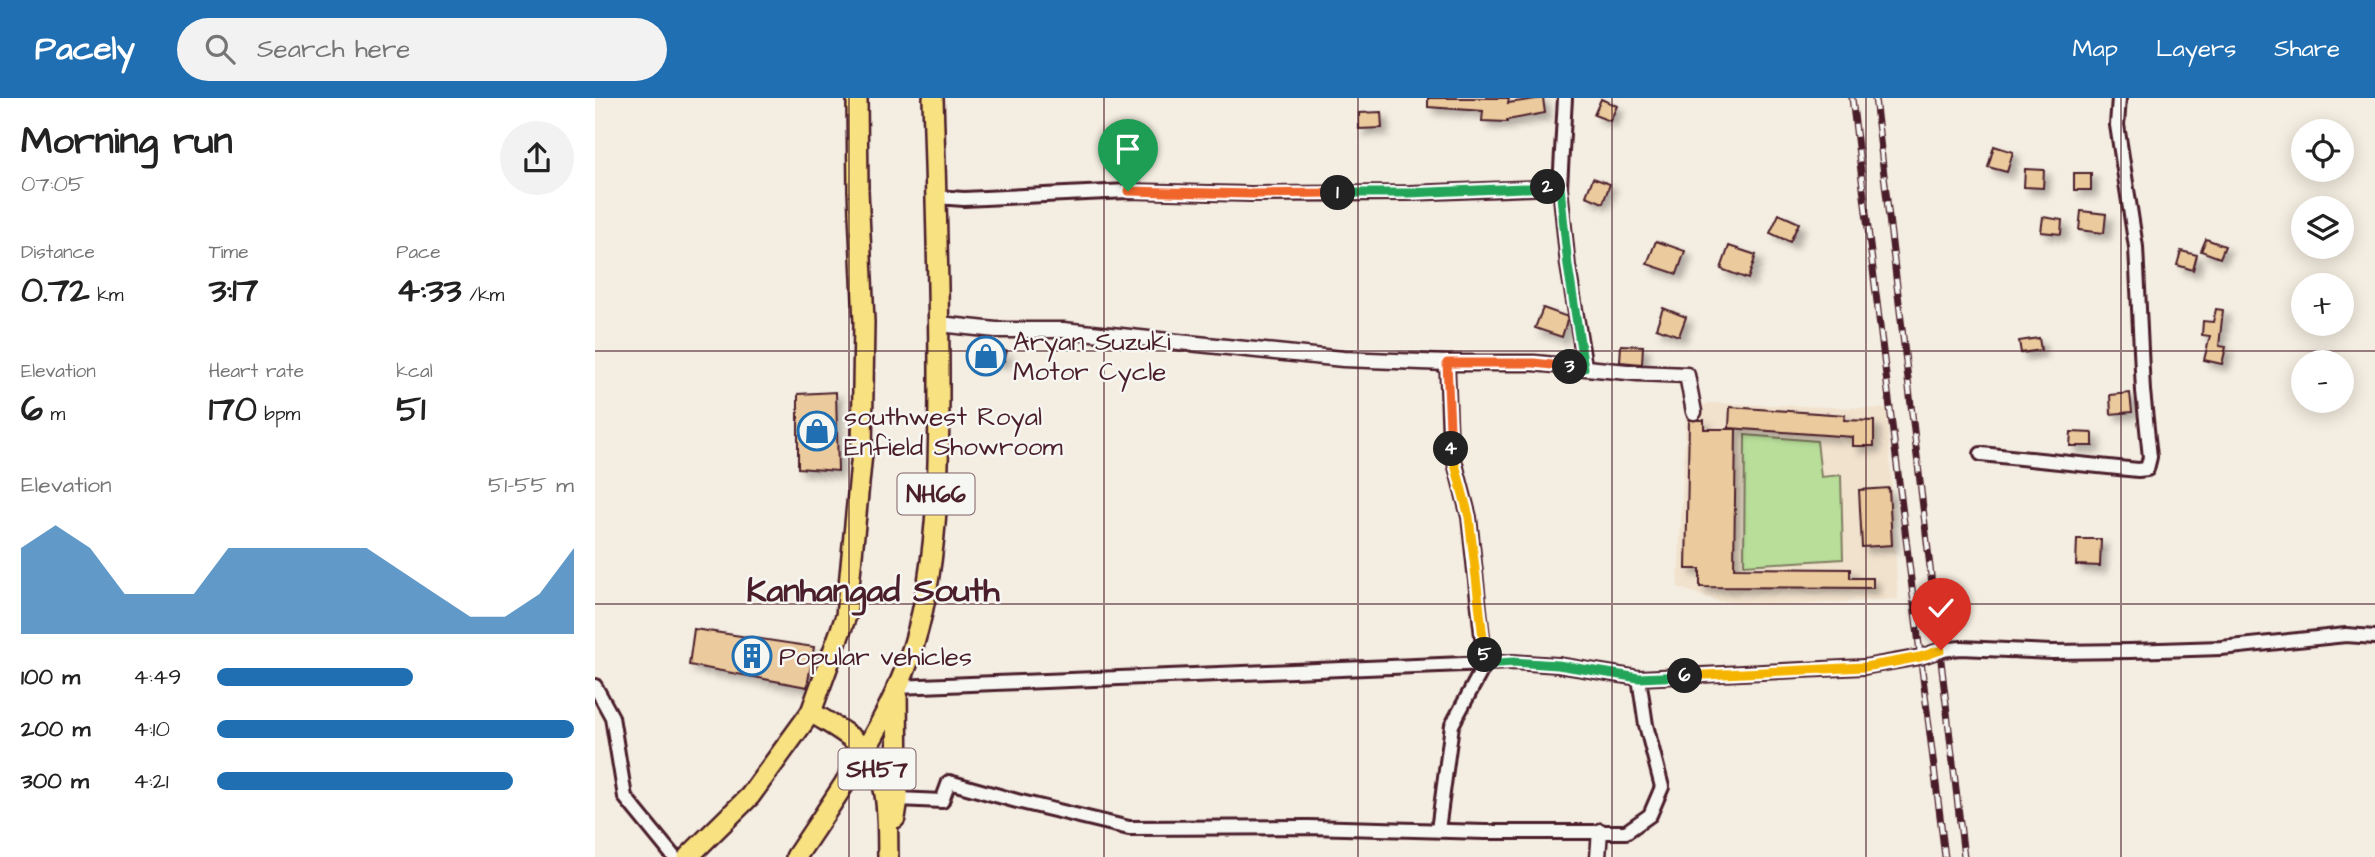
<!DOCTYPE html>
<meta charset="utf-8">
<style>
:root{--surface:#fff;--page:#f2f2f2;--text:#222;--muted:#767676;--accent:#1f6fb2}
body{margin:0;font-family:"Architects Daughter",sans-serif;background:var(--page);color:var(--text);height:100vh;display:flex;flex-direction:column;font-size:26px;white-space:nowrap}
*{box-sizing:border-box;margin:0}
p{font-size:23px;color:var(--muted)}
.icon{flex:none;width:38px;height:38px;fill:none;stroke:currentColor;stroke-width:2;stroke-linecap:round;stroke-linejoin:round}
.map{position:relative;flex:1;overflow:hidden}
.panel{display:flex;flex-direction:column;background:var(--surface);width:595px}
.panel>*{flex:none}
.tools{position:absolute;left:1696px;top:21px;display:grid;gap:14px}
.tools a{display:grid;place-items:center;width:63px;height:63px;border-radius:50%;background:var(--surface);box-shadow:0 4px 18px #0003;font-size:35px}
.pin{position:absolute;display:grid;place-items:center;width:60px;height:60px;color:#fff;margin:-72px -30px;border-radius:50% 50% 50% 0;rotate:-45deg;box-shadow:0 0 7px #0007}
.pin .icon{rotate:45deg}
.km{position:absolute;width:35px;height:35px;margin:-18px;border-radius:50%;background:#222;color:#fff;font-size:19px;line-height:35px;text-align:center}
.round{display:grid;place-items:center;flex:none;width:74px;height:74px;border-radius:37px;background:var(--page)}
.overview{display:flex;align-items:center;justify-content:space-between;height:119px;padding:0 21px}
h1{font-size:38px;font-weight:800;line-height:52px}
.metrics{display:grid;grid-template-columns:repeat(3,1fr);gap:10px;height:119px;padding:7px 21px}
.metrics div{display:grid;align-content:center}
.metrics b{font-size:35px;font-weight:800}
.metrics small{font-size:19px;font-weight:400}
.metrics p{font-size:19px}
.chart{height:196px;padding:14px 21px}
.chart p{display:flex;justify-content:space-between}
.chart svg{width:100%;height:126px;margin-top:7px;fill:var(--accent);opacity:.7}
ul{padding:0 21px;list-style:none;font-size:23px}
li{display:grid;grid-template-columns:112px 84px 1fr;align-items:center;height:52px}
li i{height:18px;border-radius:9px;background:var(--accent)}
header{display:flex;align-items:center;gap:42px;box-sizing:border-box;height:98px;padding:0 35px;background:var(--accent);color:#fff}
header strong{font-size:33px}
nav{display:flex;gap:38px;margin-inline-start:auto;font-size:24px}
.search{width:490px;height:63px;background:var(--page);display:flex;align-items:center;gap:18px;box-sizing:border-box;padding:0 24px;border-radius:38px;color:var(--muted);font-size:26px}
main{display:flex;flex:1;min-height:0}
.map>svg:first-child{display:block}
</style>
<header>
<strong>Pacely</strong>
<div class="search"><svg class="icon" aria-label="search" viewBox="0 0 24 24"><circle cx="10" cy="10" r="6"/><path d="M15 15l6 6"/></svg>Search here</div>
<nav><a>Map</a><a>Layers</a><a>Share</a></nav>
</header>
<main>
<section class="panel">
<div class="overview"><div><h1>Morning run</h1><p>07:05</p></div><a class="round"><svg class="icon" aria-label="share" viewBox="0 0 24 24"><path d="M12 15V3M7 8l5-5 5 5M5 13v7h14v-7"/></svg></a></div>
<div class="metrics">
<div><p>Distance</p><b>0.72<small> km</small></b></div>
<div><p>Time</p><b>3:17</b></div>
<div><p>Pace</p><b>4:33<small> /km</small></b></div>
</div>
<div class="metrics">
<div><p>Elevation</p><b>6<small> m</small></b></div>
<div><p>Heart rate</p><b>170<small> bpm</small></b></div>
<div><p>kcal</p><b>51</b></div>
</div>
<div class="chart"><p><span>Elevation</span>51–55 m</p>
<svg viewBox="0 0 160 44" preserveAspectRatio="none"><path d="M0 44V14L10 6L20 14L30 30L40 30L50 30L60 14L70 14L80 14L90 14L100 14L110 22L120 30L130 38L140 38L150 30L160 14V44z"/></svg>
</div>
<ul>
<li><b>100 m</b>4:49<i style="width:55%"></i></li>
<li><b>200 m</b>4:10<i style="width:100%"></i></li>
<li><b>300 m</b>4:21<i style="width:83%"></i></li>
</ul>
</section>
<div class="map">
<svg width="1780" height="759" viewBox="0 0 1780 759">
<defs>
<filter id="shadow"><feDropShadow dx="6" dy="6" stdDeviation="3.5" flood-color="#0004"/></filter>
</defs>
<rect width="100%" height="100%" fill="#f4ede1"/>
<filter id="ink" filterUnits="userSpaceOnUse"><feTurbulence type="fractalNoise" baseFrequency=".0143" numOctaves="2"/><feDisplacementMap in="SourceGraphic" scale="14" xChannelSelector="R" yChannelSelector="G"/><feConvolveMatrix kernelMatrix="1 2 1 2 8 2 1 2 1" color-interpolation-filters="sRGB"/></filter>
<g filter="url(#ink)">
<path fill="#f1e2cd" d="M 1114,305 L 1292,311 L 1303,501 L 1196,507 L 1122,503 L 1083,489 L 1091,316 Z"/>
<path fill="#b8de9a" stroke="#817e62" stroke-width="2" d="M 1150,337 L 1222,343 L 1226,379 L 1246,377 L 1248,461 L 1149,467 Z"/>
<g fill="#ebca9d" stroke="#4a1f2b" stroke-width="2" filter="url(#shadow)">
<path d="M 833,0 L 914,0 L 913,5 L 948,0 L 950,15 L 912,22 L 912,24 L 887,23 L 888,13 L 833,9 Z"/>
<path d="M 1006,1 L 1022,8 L 1015,23 L 999,17 Z"/>
<path d="M 786,14 L 787,30 L 764,31 L 764,15 Z"/>
<path d="M 1399,48 L 1418,54 L 1412,74 L 1393,69 Z"/>
<path d="M 1430,71 L 1449,72 L 1448,90 L 1429,89 Z"/>
<rect x="1479" y="75" width="17" height="17"/>
<path d="M 998,80 L 1015,86 L 1008,105 L 991,98 Z"/>
<path d="M 1486,113 L 1511,116 L 1509,135 L 1484,132 Z"/>
<path d="M 1184,116 L 1204,125 L 1195,144 L 1175,135 Z"/>
<path d="M 1448,119 L 1467,122 L 1466,136 L 1446,134 Z"/>
<path d="M 1611,141 L 1630,148 L 1625,160 L 1606,153 Z"/>
<path d="M 1061,143 L 1090,153 L 1082,176 L 1052,166 Z"/>
<path d="M 1134,148 L 1161,157 L 1153,181 L 1126,171 Z"/>
<path d="M 1586,153 L 1602,157 L 1598,172 L 1582,167 Z"/>
<path d="M 948,210 L 973,219 L 967,239 L 940,230 Z"/>
<path d="M 1068,210 L 1091,219 L 1084,238 L 1061,230 Z"/>
<path d="M 1621,211 L 1628,212 L 1624,248 L 1631,249 L 1627,266 L 1609,262 L 1615,238 L 1607,237 L 1608,223 L 1618,224 Z"/>
<path d="M 1444,240 L 1446,252 L 1426,255 L 1424,243 Z"/>
<path d="M 1026,247 L 1048,248 L 1047,266 L 1025,264 Z"/>
<path d="M 373,249 L 412,253 L 409,263 L 372,263 Z"/>
<path d="M 241,294 L 243,373 L 203,370 L 203,296 Z"/>
<path d="M 1535,295 L 1537,314 L 1516,316 L 1515,297 Z"/>
<path d="M 1135,309 L 1250,317 L 1249,322 L 1279,323 L 1279,348 L 1258,348 L 1258,339 L 1134,330 Z"/>
<path d="M 1094,322 L 1109,322 L 1109,331 L 1141,331 L 1139,470 L 1255,471 L 1255,480 L 1278,480 L 1278,490 L 1105,489 L 1105,471 L 1091,471 Z"/>
<path d="M 1476,334 L 1498,335 L 1498,348 L 1475,348 Z"/>
<path d="M 1294,390 L 1297,447 L 1267,449 L 1264,392 Z"/>
<path d="M 1482,441 L 1506,441 L 1505,468 L 1481,467 Z"/>
<path d="M 99,531 L 219,549 L 212,589 L 94,567 Z"/>
</g>
<g fill="none" stroke-linecap="round" stroke-linejoin="round">
<defs>
<g id="minor">
<path d="M 970,0 L 965,89 L 973,168 L 990,270"/>
<path d="M 341,99 L 369,101 L 533,93 L 656,96 L 814,95 L 965,89"/>
<path d="M 1386,356 L 1543,372 L 1552,371 L 1555,359 L 1548,293 L 1541,149 L 1522,27 L 1524,0"/>
<path d="M 0,588 L 17,619 L 30,699 L 79,759"/>
<path d="M 302,589 L 918,564 L 963,567 L 1044,580"/>
<path d="M 303,701 L 347,703 L 354,684 L 422,703 L 534,730 L 714,729 L 890,734 L 1031,734 L 1055,717 L 1067,689 L 1051,627 L 1044,580 L 1269,569 L 1325,559 L 1346,552 L 1366,550 L 1457,554 L 1535,553 L 1626,550 L 1751,537 L 1780,539"/>
<path d="M 843,732 L 857,627 L 890,566 L 874,419 L 855,346 L 852,265"/>
</g>
<g id="tertiary">
<path d="M 344,226 L 401,232 L 468,232 L 748,261 L 852,265 L 939,265 L 1043,275 L 1092,277 L 1099,314"/>
<path d="M 1003,759 L 1005,733"/>
</g>
<g id="primary">
<path d="M 216,614 C 233,625 255,636 269,651 C 296,677 292,724 293,759"/>
<path d="M 300,720 L 303,701 L 302,589"/>
</g>
<g id="trunk">
<path d="M 93,759 L 155,698 L 216,614 L 251,518 L 267,355 L 269,224 L 263,92 L 262,0"/>
<path d="M 201,759 C 242,697 289,632 314,561 C 344,475 344,372 344,282 C 344,188 341,94 338,0"/>
</g>
</defs>
<use href="#minor" stroke="#4a1f2b" stroke-width="18"/>
<use href="#tertiary" stroke="#4a1f2b" stroke-width="19"/>
<use href="#primary" stroke="#4a1f2b" stroke-width="24"/>
<use href="#trunk" stroke="#4a1f2b" stroke-width="24"/>
<use href="#minor" stroke="#f6f6f2" stroke-width="12"/>
<use href="#tertiary" stroke="#f6f6f2" stroke-width="14"/>
<use href="#primary" stroke="#f8e181" stroke-width="19"/>
<use href="#trunk" stroke="#f8e181" stroke-width="19"/>
<defs>
<g id="rail">
<path d="M 1257,0 L 1350,759"/>
<path d="M 1280,0 L 1369,759"/>
</g>
</defs>
<use href="#rail" stroke="#4a1f2b" stroke-width="7"/>
<use href="#rail" stroke="#f6f6f2" stroke-width="4.5" stroke-dasharray="13" stroke-linecap="butt"/>
</g>
</g>
<g fill="none" stroke-linecap="round" stroke-linejoin="round" filter="url(#ink)">
<defs>
<path id="split-1" d="M 533,93 L 656,96 L 743,95"/>
<path id="split-2" d="M 743,95 L 814,95 L 953,89"/>
<path id="split-3" d="M 953,89 L 965,89 L 973,168 L 989,270 L 975,269"/>
<path id="split-4" d="M 856,351 L 852,265 L 939,265 L 975,269"/>
<path id="split-5" d="M 856,351 L 874,419 L 890,557"/>
<path id="split-6" d="M 890,557 L 890,566 L 918,564 L 963,567 L 1044,580 L 1090,578"/>
<path id="split-7" d="M 1090,578 L 1269,569 L 1299,564"/>
<path id="split-8" d="M 1299,564 L 1325,559 L 1346,552"/>
</defs>
<use href="#split-1" stroke="#fff" stroke-width="14"/>
<use href="#split-2" stroke="#fff" stroke-width="14"/>
<use href="#split-3" stroke="#fff" stroke-width="14"/>
<use href="#split-4" stroke="#fff" stroke-width="14"/>
<use href="#split-5" stroke="#fff" stroke-width="14"/>
<use href="#split-6" stroke="#fff" stroke-width="14"/>
<use href="#split-7" stroke="#fff" stroke-width="14"/>
<use href="#split-8" stroke="#fff" stroke-width="14"/>
<use href="#split-1" stroke="#f0652b" stroke-width="9"/>
<use href="#split-2" stroke="#22a559" stroke-width="9"/>
<use href="#split-3" stroke="#22a559" stroke-width="9"/>
<use href="#split-4" stroke="#f0652b" stroke-width="9"/>
<use href="#split-5" stroke="#f5b400" stroke-width="9"/>
<use href="#split-6" stroke="#22a559" stroke-width="9"/>
<use href="#split-7" stroke="#f5b400" stroke-width="9"/>
<use href="#split-8" stroke="#f5b400" stroke-width="9"/>
</g>
<path fill="none" stroke="#4a1f2b" stroke-width="2" stroke-opacity="0.55" d="M 254,0 L 254,759M 509,0 L 509,759M 763,0 L 763,759M 1017,0 L 1017,759M 1271,0 L 1271,759M 1526,0 L 1526,759M 0,253 L 1780,253M 0,506 L 1780,506"/>
<defs>
<symbol id="shop-ring" viewBox="-11 -11 22 22"><circle r="9.5" fill="#f6f6f2" stroke="#1f6fb2" stroke-width="1.5"/><path d="M-5-2.5h2.3a2.7 3.5 0 0 1 5.4 0H5L5.5 6h-11ZM-1.5-2.5h3a1.5 2.3 0 0 0-3 0Z" fill="#1f6fb2"/></symbol>
<symbol id="building-ring" viewBox="-11 -11 22 22"><circle r="9.5" fill="#f6f6f2" stroke="#1f6fb2" stroke-width="1.5"/><path d="M-4-6H4V6H1V3H-1V6H-4ZM-2.5-4.3h1.7v1.8h-1.7ZM.8-4.3h1.7v1.8H.8ZM-2.5-1h1.7V.8h-1.7ZM.8-1h1.7V.8H.8Z" fill="#1f6fb2"/></symbol>
</defs>
<g fill-rule="evenodd">
<use href="#shop-ring" x="369" y="236" width="44" height="44"/>
<use href="#shop-ring" x="200" y="311" width="44" height="44"/>
<use href="#building-ring" x="135" y="536" width="44" height="44"/>
</g>
<g text-anchor="middle" stroke-width="5" stroke-linejoin="round" paint-order="stroke">
<g fill="#f6f6f2" stroke="#7e6067" stroke-width="2">
<rect x="302.5" y="375.5" width="77" height="41" rx="5"/>
<rect x="243.5" y="650.5" width="77" height="41" rx="5"/>
</g>
<g font-size="24" font-weight="bold" fill="#4a1f2b">
<text x="341" y="404">NH66</text>
<text x="282" y="679">SH57</text>
</g>
<g font-size="26" fill="#4a1f2b" stroke="#f6f6f2" text-anchor="start">
<text x="418" y="252">Aryan Suzuki<tspan x="418" dy="30">Motor Cycle</tspan></text>
<text x="249" y="327">southwest Royal<tspan x="249" dy="30">Enfield Showroom</tspan></text>
<text x="184" y="567">Popular vehicles</text>
</g>
<g font-size="33" font-weight="bold" fill="#4a1f2b" stroke="#f6f6f2">
<text x="278" y="503">Kanhangad South</text>
</g>
</g>
</svg>
<div class="tools">
<a><svg class="icon" aria-label="locate" viewBox="0 0 24 24"><circle cx="12" cy="12" r="6"/><path d="M12 2v4M12 18v4M2 12h4M18 12h4"/></svg></a>
<a><svg class="icon" aria-label="layers" viewBox="0 0 24 24"><path d="M12 4l9 5-9 5-9-5zM3 14l9 5 9-5"/></svg></a>
<a>+</a>
<a>−</a>
</div>
<div class="pin" style="left:533px;top:93px;background:#1e9e55"><svg class="icon" aria-label="arrive" viewBox="0 0 24 24"><path d="M6 21V4h12l-3 4 3 4H6"/></svg></div>
<div class="pin" style="left:1346px;top:552px;background:#d93025"><svg class="icon" aria-label="check" viewBox="0 0 24 24"><path d="M5 12l5 5 9-10"/></svg></div>
<b class="km" style="left:743px;top:95px">1</b>
<b class="km" style="left:953px;top:89px">2</b>
<b class="km" style="left:975px;top:269px">3</b>
<b class="km" style="left:856px;top:351px">4</b>
<b class="km" style="left:890px;top:557px">5</b>
<b class="km" style="left:1090px;top:578px">6</b>
</div>
</main>
